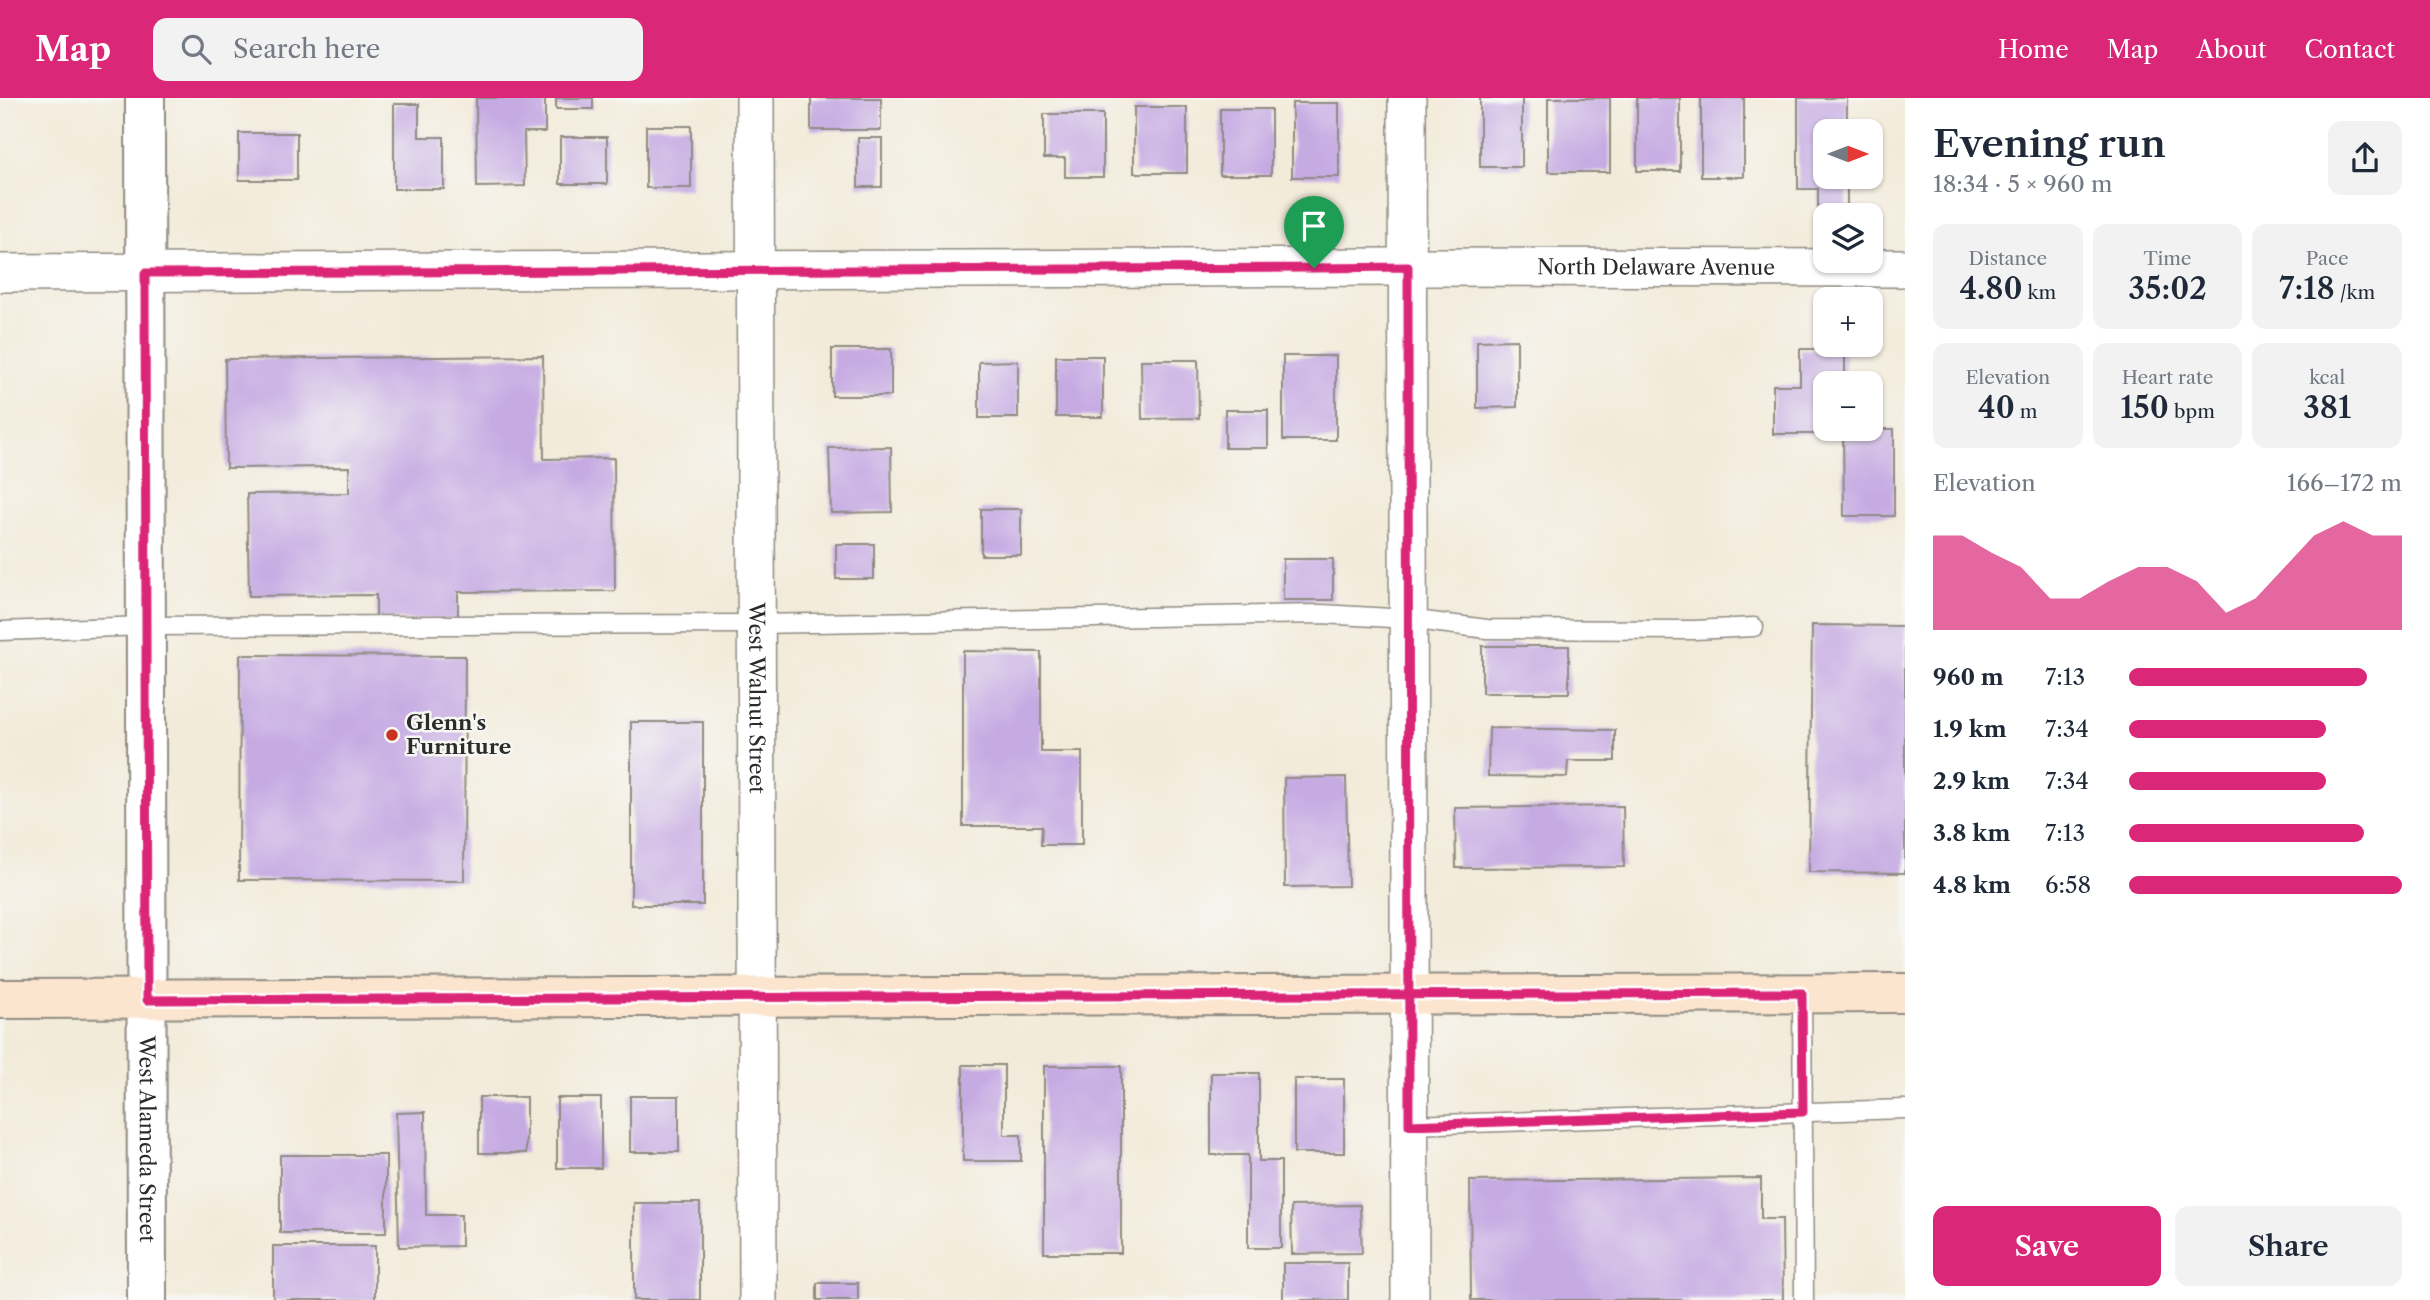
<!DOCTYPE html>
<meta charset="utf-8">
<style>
:root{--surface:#fff;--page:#f2f2f3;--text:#1f2937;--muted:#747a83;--accent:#db2777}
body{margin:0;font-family:"Libre Caslon Text",serif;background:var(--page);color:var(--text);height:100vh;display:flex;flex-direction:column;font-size:26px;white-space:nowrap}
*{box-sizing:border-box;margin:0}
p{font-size:23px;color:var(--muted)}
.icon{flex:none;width:38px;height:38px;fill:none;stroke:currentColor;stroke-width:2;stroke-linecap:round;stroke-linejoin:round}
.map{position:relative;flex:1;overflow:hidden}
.panel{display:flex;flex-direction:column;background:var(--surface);width:525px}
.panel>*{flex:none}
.needle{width:46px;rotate:90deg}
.tools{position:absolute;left:1813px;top:21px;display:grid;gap:14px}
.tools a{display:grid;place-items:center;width:70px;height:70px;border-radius:14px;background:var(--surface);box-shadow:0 2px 5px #0004;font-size:35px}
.pin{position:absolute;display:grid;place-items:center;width:60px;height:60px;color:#fff;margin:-72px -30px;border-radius:50% 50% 50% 0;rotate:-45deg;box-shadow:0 0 7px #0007}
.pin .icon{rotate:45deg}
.round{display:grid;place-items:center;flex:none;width:74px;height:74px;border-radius:14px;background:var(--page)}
.head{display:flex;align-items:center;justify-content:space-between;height:119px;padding:0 28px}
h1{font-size:38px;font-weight:600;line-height:52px}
.stats{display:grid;grid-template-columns:repeat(3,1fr);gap:10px;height:119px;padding:7px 28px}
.stats div{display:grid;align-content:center;border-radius:14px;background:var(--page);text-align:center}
.stats b{font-size:30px;font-weight:600}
.stats small{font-size:19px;font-weight:400}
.stats p{font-size:19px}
.chart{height:196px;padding:14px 28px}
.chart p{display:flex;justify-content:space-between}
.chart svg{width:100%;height:126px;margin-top:7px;fill:var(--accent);opacity:.7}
.cta{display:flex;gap:14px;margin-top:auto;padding:14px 28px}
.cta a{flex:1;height:80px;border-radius:14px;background:var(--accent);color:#fff;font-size:28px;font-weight:600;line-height:80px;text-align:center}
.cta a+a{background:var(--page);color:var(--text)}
ul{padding:0 28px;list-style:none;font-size:23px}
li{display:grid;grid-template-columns:112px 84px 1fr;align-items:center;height:52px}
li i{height:18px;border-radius:9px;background:var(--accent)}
header{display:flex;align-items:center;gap:42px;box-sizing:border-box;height:98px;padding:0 35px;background:var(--accent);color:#fff}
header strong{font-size:33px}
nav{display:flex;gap:38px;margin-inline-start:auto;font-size:24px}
.search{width:490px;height:63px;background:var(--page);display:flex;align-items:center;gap:18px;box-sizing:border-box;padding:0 24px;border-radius:14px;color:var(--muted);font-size:26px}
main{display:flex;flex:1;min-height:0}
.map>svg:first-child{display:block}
</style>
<header>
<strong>Map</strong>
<div class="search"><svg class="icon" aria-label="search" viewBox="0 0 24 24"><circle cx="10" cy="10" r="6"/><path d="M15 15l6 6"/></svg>Search here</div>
<nav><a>Home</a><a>Map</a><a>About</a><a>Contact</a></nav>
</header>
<main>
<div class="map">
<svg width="1905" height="1202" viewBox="0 0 1905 1202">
<rect width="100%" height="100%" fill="#f6f6f2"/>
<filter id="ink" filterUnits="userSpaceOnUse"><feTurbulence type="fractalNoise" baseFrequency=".0143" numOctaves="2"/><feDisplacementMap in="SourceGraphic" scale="14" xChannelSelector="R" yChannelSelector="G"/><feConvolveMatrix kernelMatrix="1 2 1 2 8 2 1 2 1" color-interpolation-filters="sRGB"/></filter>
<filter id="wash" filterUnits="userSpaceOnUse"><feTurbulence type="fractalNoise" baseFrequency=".00686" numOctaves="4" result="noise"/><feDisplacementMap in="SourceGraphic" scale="28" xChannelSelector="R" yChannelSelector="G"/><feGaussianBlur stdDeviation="1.57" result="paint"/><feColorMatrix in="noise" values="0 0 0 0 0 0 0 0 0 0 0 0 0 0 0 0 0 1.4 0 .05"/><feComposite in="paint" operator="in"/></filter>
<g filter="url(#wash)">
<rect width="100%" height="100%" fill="#f3ebda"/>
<g id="blocks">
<g fill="#c6abe3">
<path d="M 476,0 L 545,0 L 545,34 L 524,34 L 525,88 L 477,89 Z"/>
<rect x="556" y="0" width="37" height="11"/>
<rect x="811" y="0" width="70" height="32"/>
<rect x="1480" y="0" width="42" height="69"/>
<rect x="1548" y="0" width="62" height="74"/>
<rect x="1637" y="0" width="43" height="73"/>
<rect x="1701" y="0" width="43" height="79"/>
<path d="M 1798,0 L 1847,0 L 1847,33 L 1825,33 L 1825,79 L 1847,79 L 1847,113 L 1818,113 L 1818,91 L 1798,91 Z"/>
<rect x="1292" y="5" width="47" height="74"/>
<path d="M 394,6 L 419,6 L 419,39 L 444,39 L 444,91 L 394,91 Z"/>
<rect x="1134" y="9" width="53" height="66"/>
<rect x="1220" y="11" width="51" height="66"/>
<path d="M 1044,16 L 1103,16 L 1103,79 L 1065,79 L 1065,60 L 1044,60 Z"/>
<rect x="646" y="28" width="45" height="62"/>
<rect x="239" y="35" width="58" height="47"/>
<rect x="560" y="39" width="47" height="47"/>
<rect x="858" y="40" width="24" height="49"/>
<path d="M 1517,242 L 1517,309 L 1477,310 L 1477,243 Z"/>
<rect x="832" y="251" width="59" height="47"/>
<path d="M 1800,251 L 1845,251 L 1845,285 L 1825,285 L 1825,331 L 1894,331 L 1894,418 L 1844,418 L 1843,336 L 1773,336 L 1773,287 L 1800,287 Z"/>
<path d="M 543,258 L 544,361 L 614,360 L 615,493 L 458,494 L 458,521 L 376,522 L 376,497 L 249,498 L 247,396 L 349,395 L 349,369 L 226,370 L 225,261 Z"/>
<rect x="1056" y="258" width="47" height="61"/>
<rect x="1283" y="258" width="53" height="84"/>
<path d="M 1141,262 L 1198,262 L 1199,320 L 1142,321 Z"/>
<path d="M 1018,263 L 1018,320 L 979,320 L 979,264 Z"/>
<rect x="1225" y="312" width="43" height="38"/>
<path d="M 891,349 L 892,414 L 831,415 L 829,350 Z"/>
<rect x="981" y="411" width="40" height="46"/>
<rect x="836" y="446" width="38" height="35"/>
<rect x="1283" y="461" width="50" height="41"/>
<path d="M 1812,527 L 1905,528 L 1905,775 L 1809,774 Z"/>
<rect x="1482" y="548" width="87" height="47"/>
<path d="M 963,553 L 1041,554 L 1041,654 L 1082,654 L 1082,747 L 1041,747 L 1042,728 L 963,728 Z"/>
<path d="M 240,557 L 465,558 L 464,783 L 239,782 Z"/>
<rect x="631" y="624" width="72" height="183"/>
<path d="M 1489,630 L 1615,632 L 1615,663 L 1568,663 L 1567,679 L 1488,678 Z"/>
<path d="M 1346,679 L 1348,788 L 1285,789 L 1284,680 Z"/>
<path d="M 1623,708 L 1624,769 L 1456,770 L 1455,710 Z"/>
<path d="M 963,967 L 1004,967 L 1004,1037 L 1021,1037 L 1021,1063 L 963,1063 Z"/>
<rect x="1044" y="968" width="77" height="187"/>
<path d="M 1211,975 L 1259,975 L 1259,1063 L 1281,1063 L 1281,1150 L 1248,1150 L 1248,1057 L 1211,1057 Z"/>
<rect x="1294" y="981" width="50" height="74"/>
<rect x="630" y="998" width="49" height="56"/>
<rect x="479" y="999" width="47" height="56"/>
<rect x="557" y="1000" width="44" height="70"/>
<path d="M 425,1014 L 426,1117 L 461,1117 L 461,1148 L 399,1149 L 396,1015 Z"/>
<rect x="280" y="1057" width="106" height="78"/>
<path d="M 1761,1080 L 1761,1121 L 1782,1121 L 1783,1202 L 1471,1202 L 1470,1083 Z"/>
<rect x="634" y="1105" width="66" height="97"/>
<path d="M 1360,1107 L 1362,1155 L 1292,1156 L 1291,1108 Z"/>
<rect x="273" y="1148" width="102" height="54"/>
<rect x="1283" y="1165" width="65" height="37"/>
<rect x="817" y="1185" width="41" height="17"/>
</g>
</g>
</g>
<g filter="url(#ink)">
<use href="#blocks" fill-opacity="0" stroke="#8f8b82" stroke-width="2"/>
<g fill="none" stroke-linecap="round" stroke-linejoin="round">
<defs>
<g id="service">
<path d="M 0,533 L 146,528 L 756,526 L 1322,516 L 1408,521 L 1487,531 L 1694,532 L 1754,529"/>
<path d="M 1802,895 L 1804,1202"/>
<path d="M 1409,1027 L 1905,1011"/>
</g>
<g id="minor">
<path id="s1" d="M 755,0 L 758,1202"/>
<path d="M 1407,0 L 1410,1202"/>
<path id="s2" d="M 0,175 L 1408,169 L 1905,170"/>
</g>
<g id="tertiary">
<path id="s3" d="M 145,0 L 147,1202"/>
</g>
<path id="secondary" d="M 0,901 L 1905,895"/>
</defs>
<use href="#service" stroke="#8f8b82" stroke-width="21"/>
<use href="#minor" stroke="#8f8b82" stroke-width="40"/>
<use href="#tertiary" stroke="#8f8b82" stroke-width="42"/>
<use href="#secondary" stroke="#8f8b82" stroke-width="42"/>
<use href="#service" stroke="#fff" stroke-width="18"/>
<use href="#minor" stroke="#fff" stroke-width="37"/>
<use href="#tertiary" stroke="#fff" stroke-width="38"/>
<use href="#secondary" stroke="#fbe5cf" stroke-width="38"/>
</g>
</g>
<g fill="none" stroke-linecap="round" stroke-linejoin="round" filter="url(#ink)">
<defs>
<path id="route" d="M 1314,170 L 145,175 L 147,902 L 1802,895 L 1803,1014 L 1409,1027 L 1408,169 L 1314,170"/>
</defs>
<use href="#route" stroke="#fff" stroke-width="14"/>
<use href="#route" stroke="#db2777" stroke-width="9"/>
</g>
<circle fill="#c8321e" stroke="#f6f6f2" stroke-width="2.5" cx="392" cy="637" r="7"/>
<g text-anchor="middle" stroke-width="5" stroke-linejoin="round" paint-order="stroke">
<g font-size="21" fill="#2b2b2b" stroke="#f6f6f2">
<text dy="7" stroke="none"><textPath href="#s2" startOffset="1656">North Delaware Avenue</textPath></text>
<text dy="7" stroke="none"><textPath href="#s1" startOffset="600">West Walnut Street</textPath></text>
<text dy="7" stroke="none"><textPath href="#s3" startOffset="1041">West Alameda Street</textPath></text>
</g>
<g font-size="21" font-weight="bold" fill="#2b2b2b" stroke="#f6f6f2" text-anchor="start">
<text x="406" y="632">Glenn's<tspan x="406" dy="24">Furniture</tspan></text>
</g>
</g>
</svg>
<div class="tools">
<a><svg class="needle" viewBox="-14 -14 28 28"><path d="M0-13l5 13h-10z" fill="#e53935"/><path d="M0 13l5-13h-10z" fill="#747a83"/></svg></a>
<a><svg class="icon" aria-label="layers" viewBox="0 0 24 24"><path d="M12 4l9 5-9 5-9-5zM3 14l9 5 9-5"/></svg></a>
<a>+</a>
<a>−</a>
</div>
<div class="pin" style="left:1314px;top:170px;background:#1e9e55"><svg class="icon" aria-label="arrive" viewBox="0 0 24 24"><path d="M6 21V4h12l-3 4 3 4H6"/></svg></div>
</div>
<section class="panel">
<div class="head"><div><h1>Evening run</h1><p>18:34 · 5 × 960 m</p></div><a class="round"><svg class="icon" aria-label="share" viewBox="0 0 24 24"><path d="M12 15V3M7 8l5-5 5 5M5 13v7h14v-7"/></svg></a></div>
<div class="stats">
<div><p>Distance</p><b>4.80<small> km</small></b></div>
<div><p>Time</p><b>35:02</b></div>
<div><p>Pace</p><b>7:18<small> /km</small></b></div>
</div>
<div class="stats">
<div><p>Elevation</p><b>40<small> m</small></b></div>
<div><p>Heart rate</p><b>150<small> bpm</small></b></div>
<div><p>kcal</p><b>381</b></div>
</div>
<div class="chart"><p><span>Elevation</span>166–172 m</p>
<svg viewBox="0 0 160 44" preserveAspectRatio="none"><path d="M0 44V11L10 11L20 17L30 22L40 33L50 33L60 27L70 22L80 22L90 27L100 38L110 33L120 22L130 11L140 6L150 11L160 11V44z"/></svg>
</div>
<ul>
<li><b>960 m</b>7:13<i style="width:87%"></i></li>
<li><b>1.9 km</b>7:34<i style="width:72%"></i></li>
<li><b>2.9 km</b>7:34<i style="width:72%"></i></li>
<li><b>3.8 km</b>7:13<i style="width:86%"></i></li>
<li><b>4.8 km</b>6:58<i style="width:100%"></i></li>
</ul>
<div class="cta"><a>Save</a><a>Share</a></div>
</section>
</main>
